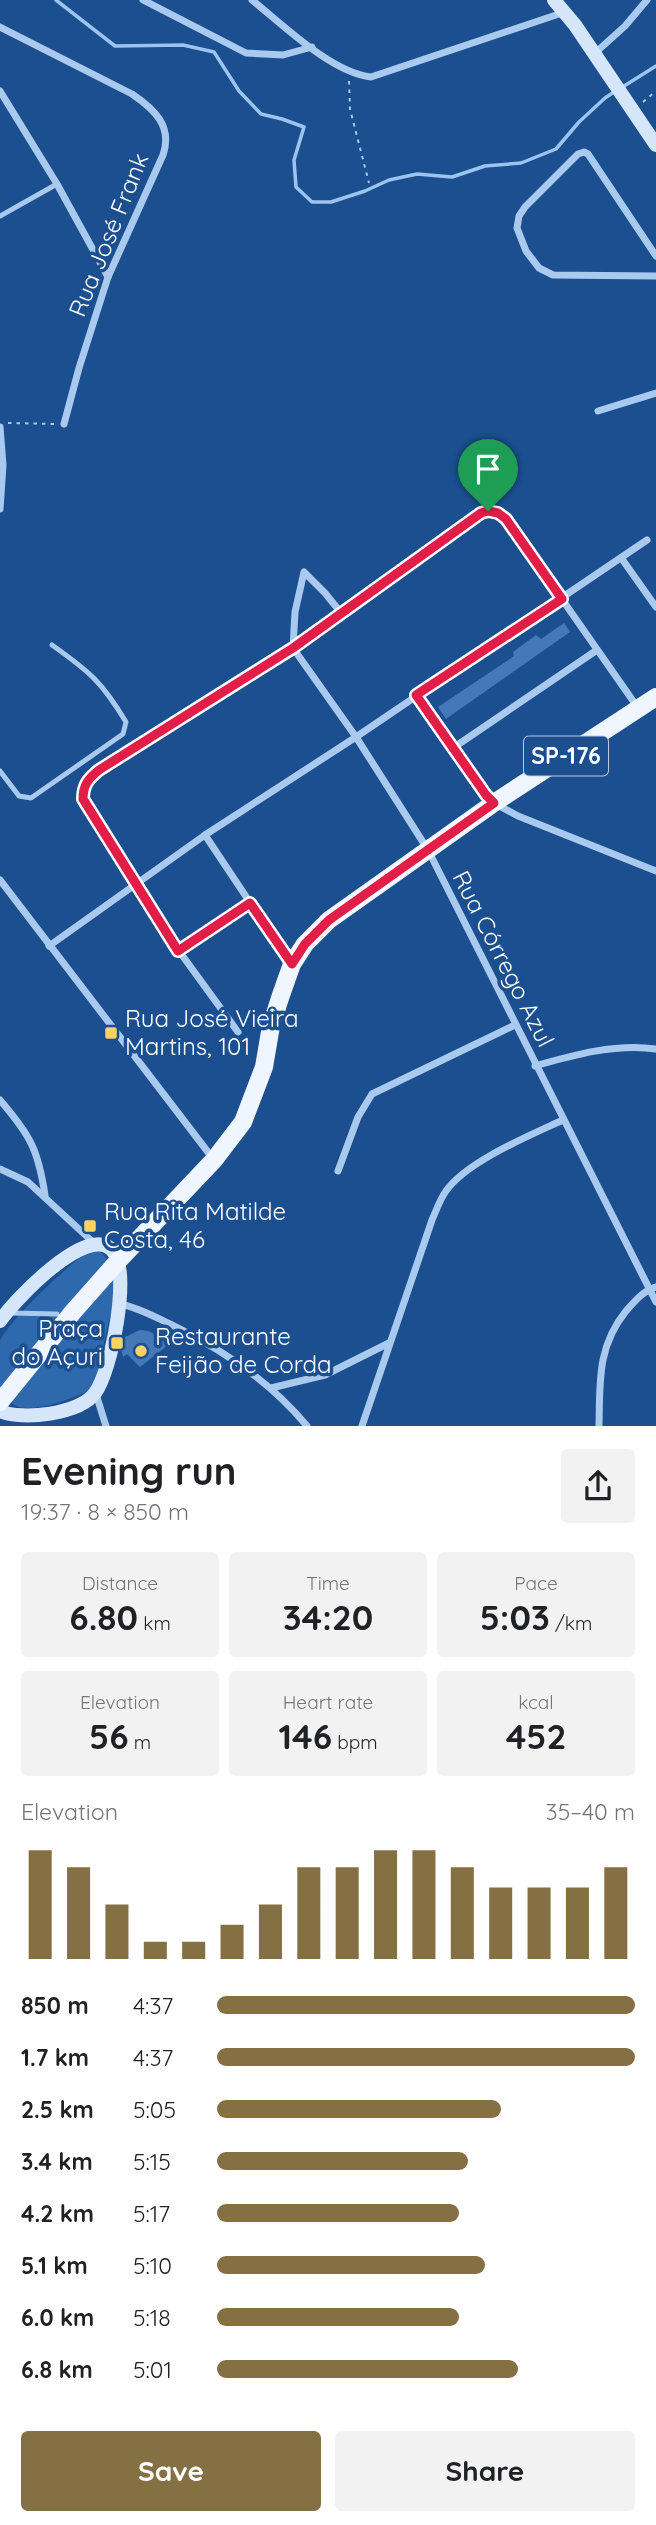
<!DOCTYPE html>
<meta charset="utf-8">
<style>
:root{--surface:#fff;--page:#f2f2f2;--text:#202124;--muted:#757577;--accent:#847042}
body{margin:0;font-family:Quicksand,sans-serif;background:var(--page);color:var(--text);height:100vh;display:flex;flex-direction:column;font-size:26px;white-space:nowrap}
*{box-sizing:border-box;margin:0}
p{font-size:23px;color:var(--muted)}
.icon{flex:none;width:38px;height:38px;fill:none;stroke:currentColor;stroke-width:2;stroke-linecap:round;stroke-linejoin:round}
.map{position:relative;height:1426px;overflow:hidden}
.side{display:flex;flex-direction:column;background:var(--surface);flex:1}
.side>*{flex:none}
.pin{position:absolute;display:grid;place-items:center;width:60px;height:60px;color:#fff;margin:-72px -30px;border-radius:50% 50% 50% 0;rotate:-45deg;box-shadow:0 0 7px #0007}
.pin .icon{rotate:45deg}
.round{display:grid;place-items:center;flex:none;width:74px;height:74px;border-radius:7px;background:var(--page)}
.overview{display:flex;align-items:center;justify-content:space-between;height:119px;padding:0 21px}
h1{font-size:38px;font-weight:700;line-height:52px}
.stats{display:grid;grid-template-columns:repeat(3,1fr);gap:10px;height:119px;padding:7px 21px}
.stats div{display:grid;align-content:center;border-radius:7px;background:var(--page);text-align:center}
.stats b{font-size:35px;font-weight:700}
.stats small{font-size:19px;font-weight:400}
.stats p{font-size:19px}
.chart{height:196px;padding:14px 21px}
.chart p{display:flex;justify-content:space-between}
.chart svg{width:100%;height:126px;margin-top:7px;stroke:var(--accent);stroke-width:6}
.action{display:flex;gap:14px;margin-top:auto;padding:14px 21px}
.action a{flex:1;height:80px;border-radius:7px;background:var(--accent);color:#fff;font-size:28px;font-weight:700;line-height:80px;text-align:center}
.action a+a{background:var(--page);color:var(--text)}
ul{padding:0 21px;list-style:none;font-size:23px}
li{display:grid;grid-template-columns:112px 84px 1fr;align-items:center;height:52px}
li i{height:18px;border-radius:9px;background:var(--accent)}
.map>svg:first-child{display:block}
</style>
<div class="map">
<svg width="656" height="1426" viewBox="0 0 656 1426">
<rect width="100%" height="100%" fill="#1b4f8f"/>
<path fill="#2e69ad" d="M 92,1249 L 102,1253 L 109,1262 L 117,1298 L 109,1321 L 94,1388 C 77,1397 38,1412 19,1407 C 13,1405 5,1398 0,1395 C 0,1383 0,1349 0,1341 C 8,1321 73,1260 92,1249 Z"/>
<g fill="none" stroke-linecap="round" stroke-linejoin="round">
<g stroke="#9cc4f0" stroke-width="3.5">
<path d="M 56,0 L 115,46 L 183,45 L 214,52 L 239,91 L 261,114 L 282,119 L 304,127 L 294,160 L 296,187 L 312,202 L 331,202 L 365,191 L 389,180 L 417,174 L 452,177 L 485,166 L 521,163 L 556,149 L 579,122 L 605,98 L 614,92"/>
<path d="M 621,88 L 656,66"/>
</g>
</g>
<g fill="#4478b7">
<path d="M 564,623 L 570,632 L 446,719 L 438,707 L 514,656 L 513,652 L 536,635 L 541,639 Z"/>
<path d="M 140,1330 L 148,1331 L 172,1342 L 140,1367 L 127,1354 L 123,1357 L 121,1349 L 125,1337 Z"/>
</g>
<g fill="none" stroke-linecap="round" stroke-linejoin="round">
<g stroke="#a9c9ee" stroke-width="2" stroke-dasharray="3.5 5" stroke-linecap="butt">
<path d="M 349,81 L 350,109 L 369,183"/>
<path d="M 643,102 L 656,91"/>
<path d="M 8,423 L 55,424"/>
<path d="M 243,1039 L 250,1048"/>
</g>
<g stroke="#a9c9ee" stroke-width="5">
<path d="M 0,216 L 57,184"/>
<path d="M 0,771 L 19,796 L 31,798 L 123,734 L 126,722 C 102,682 90,672 52,645"/>
<path d="M 11,1313 L 57,1314"/>
</g>
<g stroke="#a9c9ee" stroke-width="7">
<path d="M 143,0 L 246,53 L 283,55 L 312,47"/>
<path d="M 252,0 C 283,25 332,73 371,77 L 565,12"/>
<path d="M 0,27 L 132,94 C 154,109 173,126 163,155 L 108,277 L 79,368 L 64,424"/>
<path d="M 594,54 L 625,26 L 647,0"/>
<path d="M 0,91 L 57,184 L 108,277"/>
<path d="M 656,256 L 588,154 L 584,152 L 578,154 L 525,207 L 519,216 L 517,228 L 526,251 L 539,268 L 553,275 L 656,276"/>
<path d="M 598,411 L 656,393"/>
<path d="M 0,427 L 3,465 L 0,509"/>
<path d="M 622,559 L 656,607"/>
<path d="M 342,614 L 325,593 L 304,572 L 295,612 L 293,648 L 356,737 L 428,850 L 656,1302"/>
<path d="M 416,695 L 486,795 L 494,803 L 518,816 L 656,871"/>
<path d="M 453,748 L 597,650"/>
<path d="M 205,835 L 291,964"/>
<path d="M 0,880 L 214,1160"/>
<path d="M 49,946 L 205,835 L 356,737 L 647,540"/>
<path d="M 178,951 L 250,903"/>
<path d="M 238,1032 L 155,918 L 83,799 C 83,785 88,779 99,770 L 293,648 L 481,513 C 492,510 498,511 506,519 L 638,708"/>
<path d="M 535,1066 C 573,1055 617,1043 656,1049"/>
<path d="M 0,1100 C 30,1135 38,1149 45,1195"/>
<path d="M 0,1169 L 28,1182 L 95,1244"/>
<path d="M 338,1171 L 358,1117 L 372,1094 L 515,1025"/>
<path d="M 120,1304 C 137,1307 153,1316 170,1324 C 222,1349 270,1381 307,1426"/>
<path d="M 271,1388 L 325,1375 L 389,1343"/>
<path d="M 96,1394 L 106,1426"/>
<path d="M 362,1426 L 432,1220 C 436,1211 440,1199 446,1191 C 467,1161 531,1135 563,1120"/>
<path d="M 599,1426 C 600,1382 597,1347 626,1311 C 634,1302 644,1290 656,1287"/>
</g>
<g stroke="#d6e6fa" stroke-width="14">
<path d="M 554,0 L 575,25 L 656,145"/>
<path d="M 0,1321 C 14,1301 87,1223 112,1250 C 132,1271 111,1372 95,1393 C 80,1414 22,1421 0,1411"/>
</g>
<path stroke="#f0f6ff" stroke-width="18" d="M 0,1402 L 72,1313 L 118,1261 L 214,1160 L 243,1122 L 264,1067 L 271,1026 L 281,995 L 292,964 L 305,944 L 329,920 L 494,803 L 656,697"/>
</g>
<g fill="none" stroke-linecap="round" stroke-linejoin="round">
<defs>
<path id="route" d="M 488,511 L 498,513 L 506,519 L 562,599 L 416,695 L 486,795 L 494,803 L 329,920 L 305,944 L 292,964 L 250,903 L 178,951 L 83,799 C 83,785 88,779 99,770 L 293,648 L 481,513 Z"/>
</defs>
<use href="#route" stroke="#fff" stroke-width="14"/>
<use href="#route" stroke="#e11d48" stroke-width="9"/>
</g>
<g fill="#ffd166" stroke="#1b4f8f" stroke-width="2.5">
<rect x="104" y="1026" width="14" height="14" rx="3.5"/>
<rect x="83" y="1219" width="14" height="14" rx="3.5"/>
<rect x="110" y="1336" width="14" height="14" rx="3.5"/>
<circle cx="141" cy="1351" r="7"/>
</g>
<g text-anchor="middle" stroke-width="7" stroke-linejoin="round" paint-order="stroke">
<rect fill="#1b4f8f" stroke="#bbcadd" stroke-width="2" x="524" y="736.5" width="84" height="39" rx="5"/>
<g font-size="23" font-weight="bold" fill="#fff">
<text x="566" y="764">SP-176</text>
</g>
<g font-size="24" fill="#fff" stroke="#1b4f8f">
<text transform="translate(109 235) rotate(-68)" y="8">Rua José Frank</text>
<text transform="translate(503 959) rotate(63)" y="8">Rua Córrego Azul</text>
</g>
<g font-size="24" fill="#fff" stroke="#1b4f8f" text-anchor="start">
<text x="125" y="1027">Rua José Vieira<tspan x="125" dy="28">Martins, 101</tspan></text>
<text x="104" y="1220">Rua Rita Matilde<tspan x="104" dy="28">Costa, 46</tspan></text>
<text x="103" y="1337" text-anchor="end">Praça<tspan x="103" dy="28">do Açuri</tspan></text>
<text x="155" y="1345">Restaurante<tspan x="155" dy="28">Feijão de Corda</tspan></text>
</g>
</g>
</svg>
<div class="pin" style="left:488px;top:511px;background:#1e9e55"><svg class="icon" aria-label="arrive" viewBox="0 0 24 24"><path d="M6 21V4h12l-3 4 3 4H6"/></svg></div>
</div>
<section class="side">
<div class="overview"><div><h1>Evening run</h1><p>19:37 · 8 × 850 m</p></div><a class="round"><svg class="icon" aria-label="share" viewBox="0 0 24 24"><path d="M12 15V3M7 8l5-5 5 5M5 13v7h14v-7"/></svg></a></div>
<div class="stats">
<div><p>Distance</p><b>6.80<small> km</small></b></div>
<div><p>Time</p><b>34:20</b></div>
<div><p>Pace</p><b>5:03<small> /km</small></b></div>
</div>
<div class="stats">
<div><p>Elevation</p><b>56<small> m</small></b></div>
<div><p>Heart rate</p><b>146<small> bpm</small></b></div>
<div><p>kcal</p><b>452</b></div>
</div>
<div class="chart"><p><span>Elevation</span>35–40 m</p>
<svg viewBox="0 0 160 44" preserveAspectRatio="none"><path d="M5 44V6M15 44V12M25 44V25M35 44V38M45 44V38M55 44V32M65 44V25M75 44V12M85 44V12M95 44V6M105 44V6M115 44V12M125 44V19M135 44V19M145 44V19M155 44V12"/></svg>
</div>
<ul>
<li><b>850 m</b>4:37<i style="width:100%"></i></li>
<li><b>1.7 km</b>4:37<i style="width:100%"></i></li>
<li><b>2.5 km</b>5:05<i style="width:68%"></i></li>
<li><b>3.4 km</b>5:15<i style="width:60%"></i></li>
<li><b>4.2 km</b>5:17<i style="width:58%"></i></li>
<li><b>5.1 km</b>5:10<i style="width:64%"></i></li>
<li><b>6.0 km</b>5:18<i style="width:58%"></i></li>
<li><b>6.8 km</b>5:01<i style="width:72%"></i></li>
</ul>
<div class="action"><a>Save</a><a>Share</a></div>
</section>
